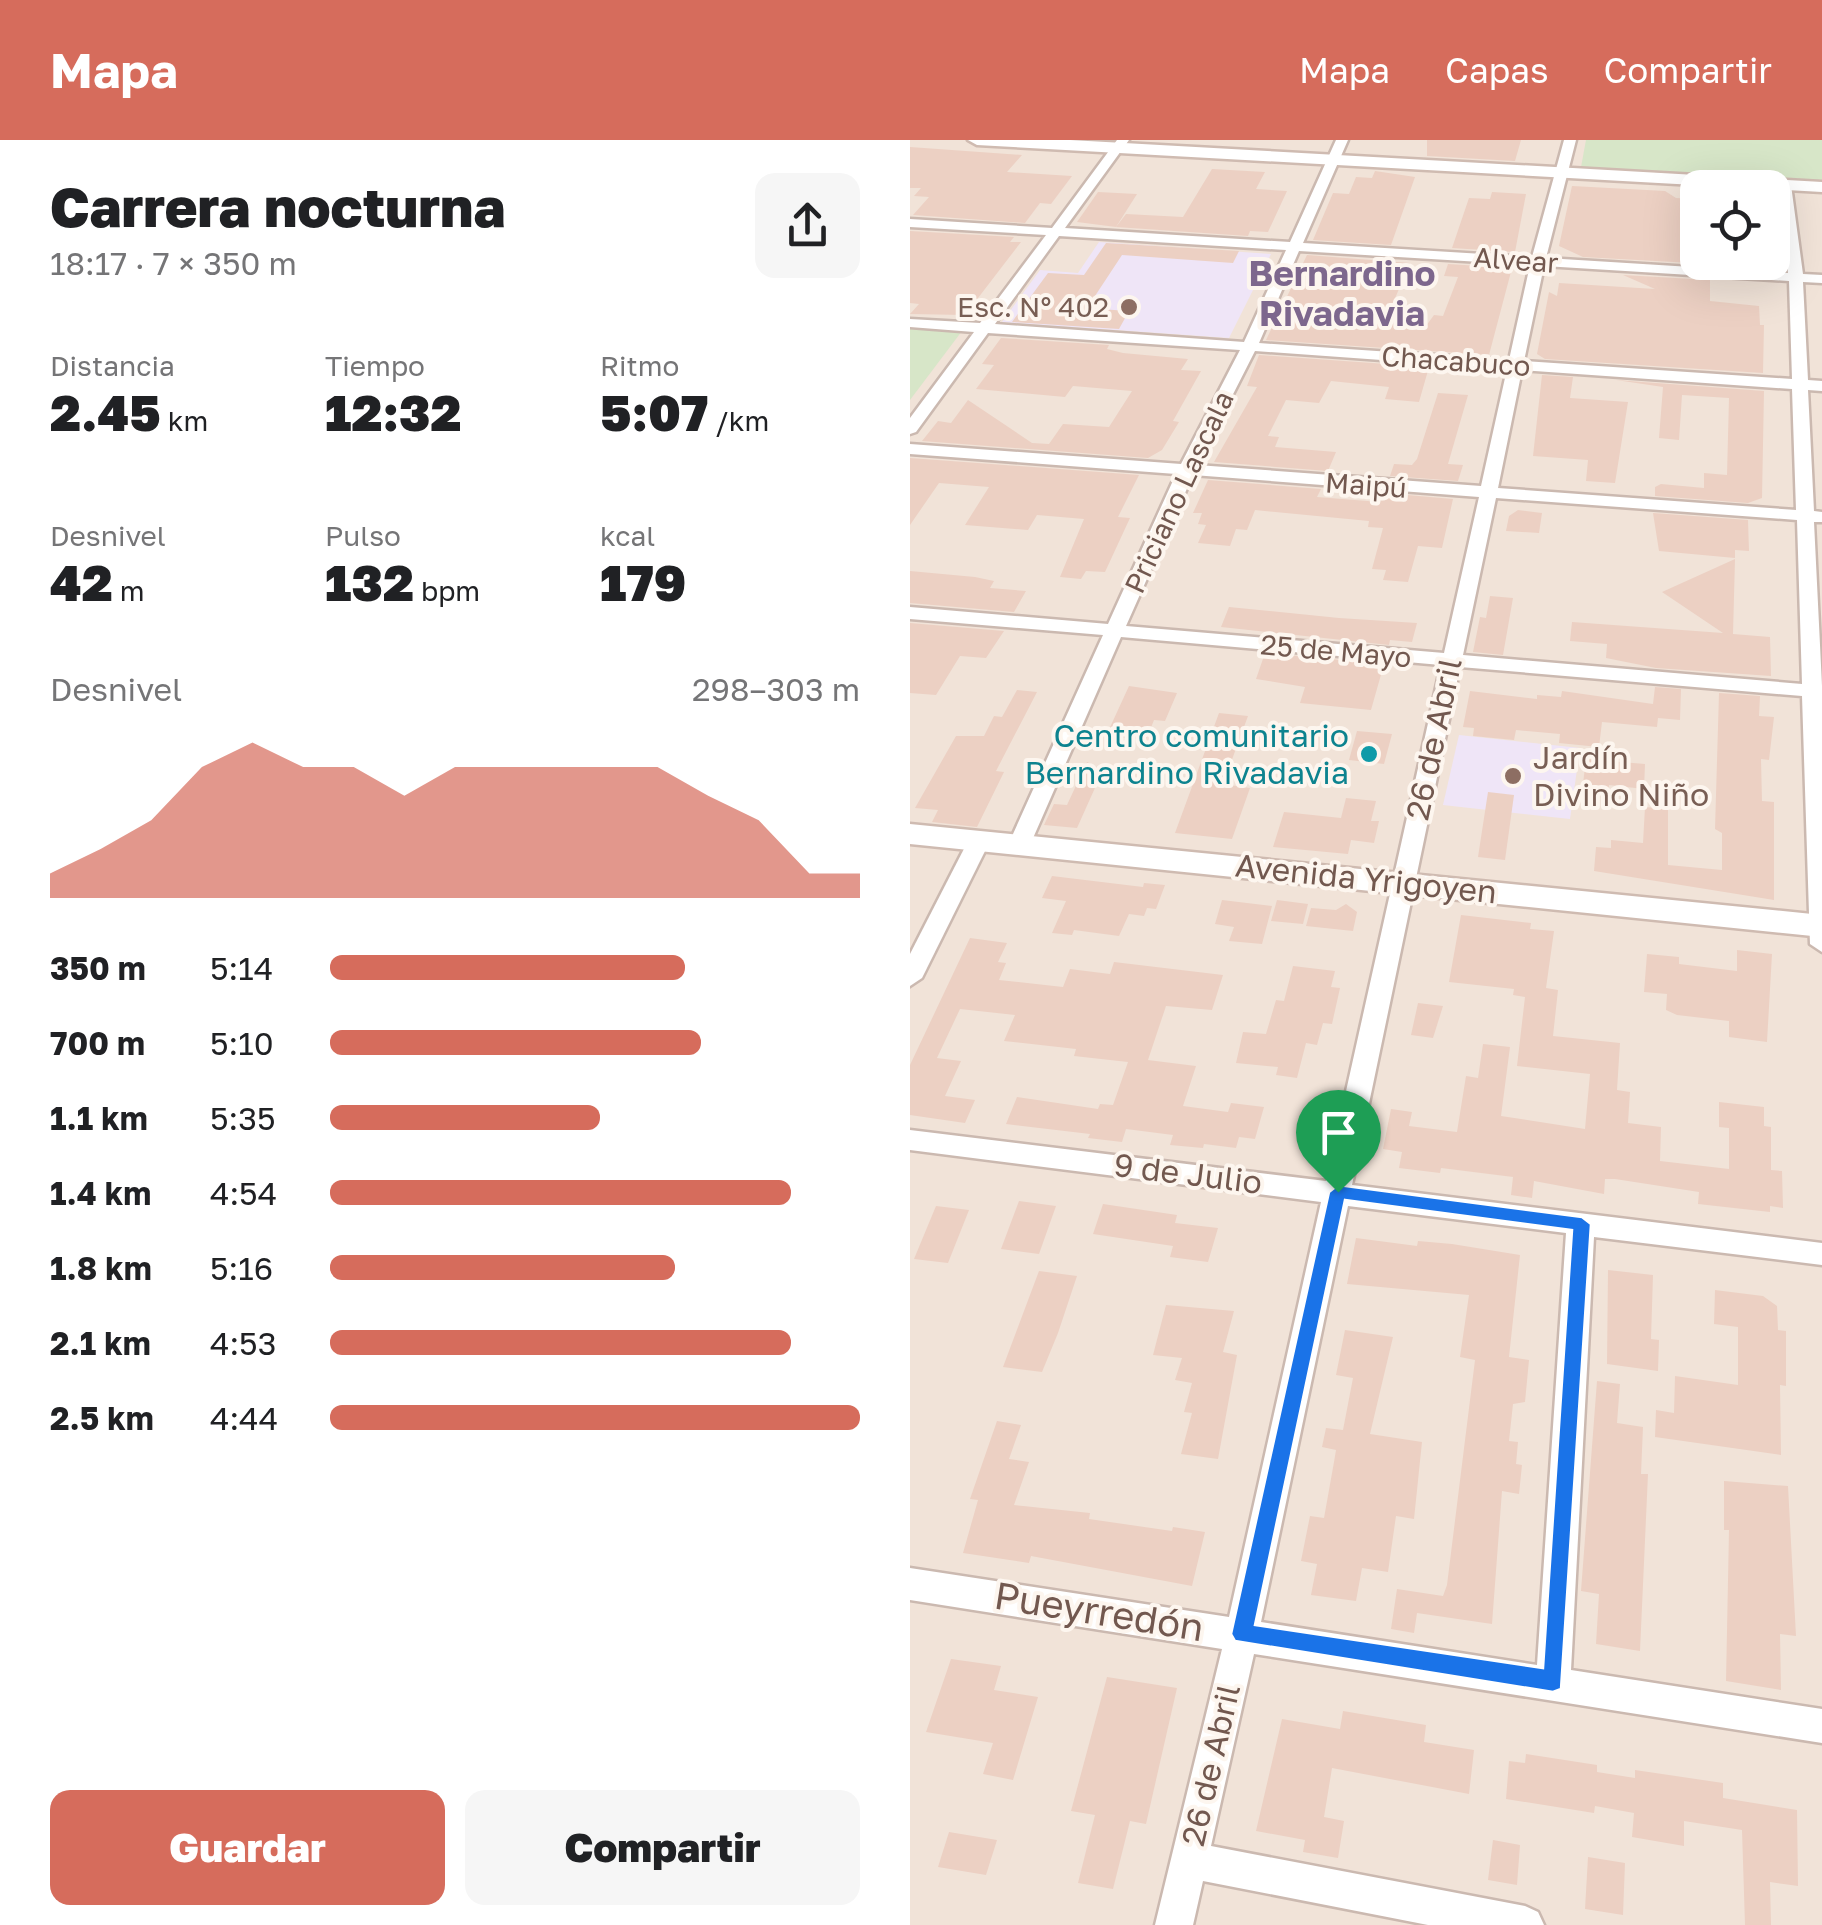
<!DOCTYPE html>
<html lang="es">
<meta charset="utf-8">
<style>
:root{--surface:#fff;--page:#f6f6f6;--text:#202124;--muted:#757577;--accent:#d66c5c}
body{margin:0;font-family:"Golos Text",sans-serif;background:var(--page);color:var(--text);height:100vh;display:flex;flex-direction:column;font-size:38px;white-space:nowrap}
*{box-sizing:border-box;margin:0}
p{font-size:32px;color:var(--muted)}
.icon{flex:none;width:55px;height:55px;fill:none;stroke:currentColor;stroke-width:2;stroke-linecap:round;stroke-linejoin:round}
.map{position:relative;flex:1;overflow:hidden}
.drawer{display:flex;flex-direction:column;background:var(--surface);width:910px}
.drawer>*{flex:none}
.buttons{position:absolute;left:770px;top:30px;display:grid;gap:20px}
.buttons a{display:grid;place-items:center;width:110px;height:110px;border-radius:20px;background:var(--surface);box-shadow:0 10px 40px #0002;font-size:50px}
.pin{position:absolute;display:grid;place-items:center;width:85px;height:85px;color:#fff;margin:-102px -42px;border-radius:50% 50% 50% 0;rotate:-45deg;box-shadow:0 0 10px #0007}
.pin .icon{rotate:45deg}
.round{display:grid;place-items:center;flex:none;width:105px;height:105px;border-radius:20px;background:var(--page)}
.overview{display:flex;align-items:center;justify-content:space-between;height:170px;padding:0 50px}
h1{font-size:55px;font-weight:800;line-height:75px}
.figures{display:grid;grid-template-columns:repeat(3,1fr);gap:15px;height:170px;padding:10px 50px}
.figures div{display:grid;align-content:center}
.figures b{font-size:50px;font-weight:800}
.figures small{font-size:28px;font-weight:400}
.figures p{font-size:28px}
.chart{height:280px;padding:20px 50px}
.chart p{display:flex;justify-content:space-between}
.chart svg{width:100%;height:180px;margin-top:10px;fill:var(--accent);opacity:.7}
.cta{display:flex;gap:20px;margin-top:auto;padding:20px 50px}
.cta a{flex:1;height:115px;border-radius:20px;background:var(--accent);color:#fff;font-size:40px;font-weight:800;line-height:115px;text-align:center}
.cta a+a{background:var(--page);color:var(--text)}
ul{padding:0 50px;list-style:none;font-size:32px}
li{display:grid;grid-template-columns:160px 120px 1fr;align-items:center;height:75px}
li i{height:25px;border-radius:12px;background:var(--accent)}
header{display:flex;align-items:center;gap:60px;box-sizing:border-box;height:140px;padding:0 50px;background:var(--accent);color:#fff}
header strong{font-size:48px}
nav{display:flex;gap:55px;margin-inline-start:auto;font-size:35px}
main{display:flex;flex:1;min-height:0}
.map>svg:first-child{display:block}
</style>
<header>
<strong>Mapa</strong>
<nav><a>Mapa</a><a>Capas</a><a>Compartir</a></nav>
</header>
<main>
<section class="drawer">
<div class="overview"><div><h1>Carrera nocturna</h1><p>18:17 · 7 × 350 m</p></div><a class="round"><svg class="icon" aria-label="share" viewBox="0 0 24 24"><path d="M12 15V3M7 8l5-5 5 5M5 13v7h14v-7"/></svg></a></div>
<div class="figures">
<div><p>Distancia</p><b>2.45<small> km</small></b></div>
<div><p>Tiempo</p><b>12:32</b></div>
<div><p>Ritmo</p><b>5:07<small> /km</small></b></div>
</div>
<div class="figures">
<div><p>Desnivel</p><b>42<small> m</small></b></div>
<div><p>Pulso</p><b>132<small> bpm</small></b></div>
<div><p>kcal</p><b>179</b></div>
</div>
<div class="chart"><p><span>Desnivel</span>298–303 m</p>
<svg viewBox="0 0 160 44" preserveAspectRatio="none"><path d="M0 44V38L10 32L20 25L30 12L40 6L50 12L60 12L70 19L80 12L90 12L100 12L110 12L120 12L130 19L140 25L150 38L160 38V44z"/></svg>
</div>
<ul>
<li><b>350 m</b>5:14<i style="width:67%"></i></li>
<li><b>700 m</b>5:10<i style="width:70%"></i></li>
<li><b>1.1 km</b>5:35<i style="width:51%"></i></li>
<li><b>1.4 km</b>4:54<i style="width:87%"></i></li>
<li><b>1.8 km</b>5:16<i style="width:65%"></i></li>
<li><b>2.1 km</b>4:53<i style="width:87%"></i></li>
<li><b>2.5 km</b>4:44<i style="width:100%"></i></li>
</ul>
<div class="cta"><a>Guardar</a><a>Compartir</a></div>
</section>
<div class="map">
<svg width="912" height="1785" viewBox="0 0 912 1785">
<rect width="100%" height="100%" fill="#faf2e9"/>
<path fill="#f1e3d8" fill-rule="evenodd" d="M 0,0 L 912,0 L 912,1785 L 0,1785 ZM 788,48 L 862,48 L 862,122 L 788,122 Z"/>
<g fill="#efe5f7">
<path d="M 189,102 L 361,114 L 319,198 L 92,182 L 130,130 L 168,133 Z"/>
<path d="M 549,595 L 670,608 L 660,679 L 533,665 Z"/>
</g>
<g fill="#d7e6c8">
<path d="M 676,0 L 912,0 L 912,40 L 671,27 Z"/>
<path d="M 0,188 L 52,191 L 0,260 Z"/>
</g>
<g fill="#ecd0c3">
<path d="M 517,0 L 611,0 L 605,21 L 517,16 Z"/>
<path d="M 0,7 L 112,15 L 97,32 L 162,36 L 141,64 L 130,63 L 115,83 L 3,75 L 19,57 L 4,56 L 11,48 L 0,48 Z"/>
<path d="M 302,29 L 355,32 L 346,49 L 377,51 L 358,92 L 340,91 L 338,96 L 206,87 L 216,74 L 273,77 Z"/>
<path d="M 465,31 L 505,37 L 481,105 L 403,100 L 423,53 L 439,54 L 446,37 L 462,38 Z"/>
<path d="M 662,46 L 755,51 L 766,58 L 788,59 L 788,122 L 800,124 L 673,117 L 649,106 Z"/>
<path d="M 188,52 L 227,54 L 206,87 L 167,82 Z"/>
<path d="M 582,52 L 616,54 L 605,112 L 542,108 L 559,58 L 580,59 Z"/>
<path d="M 0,91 L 104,97 L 100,102 L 111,102 L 55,175 L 0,174 L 9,164 L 0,163 Z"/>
<path d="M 196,103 L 329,111 L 323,123 L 212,115 L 185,156 L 197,157 L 189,169 L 219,171 L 209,189 L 102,182 L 138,133 L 174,135 Z"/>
<path d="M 397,115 L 500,123 L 475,182 L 516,186 L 524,175 L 533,176 L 548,137 L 534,136 L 538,124 L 602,128 L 579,215 L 356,200 Z"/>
<path d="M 713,135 L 800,140 L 800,161 L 849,166 L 850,185 L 854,185 L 853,233 L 635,219 L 627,214 L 639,152 L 647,156 L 649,143 L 745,149 Z"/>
<path d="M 91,198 L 199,205 L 197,209 L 213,213 L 278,219 L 271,230 L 291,231 L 263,281 L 269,282 L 252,310 L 238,318 L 12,301 L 28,281 L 41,283 L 58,260 L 122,303 L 139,304 L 153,284 L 199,287 L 222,251 L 163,246 L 155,257 L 66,249 L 84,225 L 72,224 Z"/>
<path d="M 349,215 L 519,227 L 509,262 L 475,259 L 479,247 L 421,241 L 409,263 L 376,260 L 358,296 L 369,297 L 365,307 L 426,312 L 418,331 L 304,322 L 347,247 L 337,246 Z"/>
<path d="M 632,235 L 663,237 L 660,258 L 718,262 L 705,343 L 676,341 L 678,320 L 623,316 Z"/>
<path d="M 706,240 L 854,251 L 852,358 L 838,363 L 745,356 L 745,347 L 751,344 L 794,348 L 794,333 L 817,335 L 819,258 L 772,255 L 769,300 L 749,298 L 753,247 Z"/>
<path d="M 528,253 L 558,255 L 538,324 L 553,325 L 548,341 L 480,336 L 484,324 L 502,325 L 507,319 Z"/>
<path d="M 0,318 L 229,335 L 208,377 L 220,378 L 195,432 L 176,431 L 171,439 L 150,437 L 174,379 L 127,375 L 118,390 L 55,385 L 79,347 L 29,343 L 0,385 Z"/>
<path d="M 298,340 L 411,349 L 407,357 L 470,362 L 474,353 L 543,359 L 532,408 L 508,406 L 498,442 L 473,440 L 476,430 L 462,429 L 473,388 L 458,387 L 459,381 L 345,370 L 337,390 L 326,389 L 320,406 L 288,403 L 296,385 L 288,384 L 292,373 L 283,373 Z"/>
<path d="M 608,370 L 632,373 L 629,393 L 596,391 L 599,376 Z"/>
<path d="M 743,373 L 838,380 L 839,411 L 825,410 L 825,418 L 749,411 Z"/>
<path d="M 825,419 L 823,494 L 860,497 L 861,536 L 746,528 L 696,518 L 697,504 L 660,501 L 662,482 L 813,493 L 752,452 Z"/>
<path d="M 0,431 L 65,437 L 84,441 L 80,448 L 116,451 L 104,472 L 0,463 Z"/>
<path d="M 580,456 L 603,458 L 593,515 L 563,512 L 570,477 L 576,478 Z"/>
<path d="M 319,467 L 429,478 L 507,483 L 502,502 L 480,500 L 479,505 L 311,487 Z"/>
<path d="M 0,483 L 94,491 L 76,518 L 50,516 L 26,555 L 0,553 Z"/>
<path d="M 355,513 L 474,524 L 461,570 L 390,563 L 395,547 L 346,539 Z"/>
<path d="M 219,546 L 267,553 L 255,581 L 244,580 L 236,600 L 196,596 Z"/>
<path d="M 745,547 L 771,549 L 770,580 L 748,578 L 747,587 L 692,582 L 689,607 L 649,603 L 650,594 L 606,590 L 604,600 L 563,596 L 564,588 L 553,587 L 560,551 L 627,559 L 627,555 L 651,557 L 652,551 L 743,564 Z"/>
<path d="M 107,550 L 127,552 L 86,631 L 94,632 L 67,687 L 22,682 L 28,670 L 5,668 L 46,596 L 74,596 L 84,576 L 92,577 Z"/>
<path d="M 809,553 L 850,556 L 849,576 L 864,577 L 859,620 L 851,619 L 852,661 L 864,662 L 864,760 L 684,731 L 686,707 L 701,708 L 701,700 L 733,703 L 735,667 L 758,669 L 758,725 L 812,730 L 812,693 L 805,689 Z"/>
<path d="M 309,573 L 338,576 L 313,644 L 340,648 L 322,699 L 265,693 Z"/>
<path d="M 447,591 L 482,594 L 474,624 L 439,620 Z"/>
<path d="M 676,619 L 735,624 L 734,649 L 699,645 L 698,655 L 672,652 Z"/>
<path d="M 177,622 L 193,630 L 167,688 L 134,685 L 144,664 L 157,665 Z"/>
<path d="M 578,652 L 604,655 L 595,720 L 568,717 Z"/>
<path d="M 436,658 L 466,661 L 461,681 L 469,681 L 464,703 L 441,700 L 438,714 L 363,707 L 374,672 L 431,678 Z"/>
<path d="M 142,736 L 233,747 L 234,743 L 255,745 L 246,769 L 237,768 L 234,776 L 219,774 L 209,796 L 164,790 L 162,795 L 142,793 L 156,761 L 132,758 Z"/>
<path d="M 312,760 L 362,766 L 352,804 L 319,801 L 324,787 L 305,784 Z"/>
<path d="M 367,760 L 398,764 L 393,784 L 361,781 Z"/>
<path d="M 436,764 L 447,772 L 443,791 L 396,786 L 401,768 L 426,770 Z"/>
<path d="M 551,775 L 621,783 L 620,789 L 644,791 L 636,848 L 648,850 L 643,896 L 710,903 L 707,950 L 720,952 L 718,983 L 751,987 L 750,1021 L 819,1029 L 819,988 L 809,987 L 809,962 L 854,967 L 854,986 L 861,987 L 861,1030 L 872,1031 L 873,1068 L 860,1066 L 860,1072 L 788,1064 L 789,1052 L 705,1039 L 695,1039 L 694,1054 L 624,1041 L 622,1058 L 601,1055 L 603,1037 L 531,1028 L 530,1033 L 489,1028 L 492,1012 L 473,1009 L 481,969 L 502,972 L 499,986 L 547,992 L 556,936 L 568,938 L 573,904 L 600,907 L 591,976 L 675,989 L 680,934 L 607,926 L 615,857 L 603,855 L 604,849 L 539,842 Z"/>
<path d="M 60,798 L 97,803 L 88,822 L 96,823 L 89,840 L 153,847 L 160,829 L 200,834 L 204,822 L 313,835 L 302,870 L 256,866 L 238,920 L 286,926 L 273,966 L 318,972 L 321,963 L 354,967 L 345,999 L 329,997 L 326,1008 L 294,1004 L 293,1008 L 260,1005 L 263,995 L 216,989 L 212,1002 L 178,998 L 180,994 L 96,984 L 107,957 L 188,969 L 190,964 L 203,965 L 218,922 L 164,916 L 166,909 L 94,901 L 105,875 L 50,869 L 27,918 L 51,921 L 35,956 L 65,960 L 55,983 L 0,975 L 0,925 Z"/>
<path d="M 827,810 L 862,814 L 857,902 L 819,897 L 819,881 L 767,875 L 756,870 L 757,854 L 734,852 L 737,814 L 769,817 L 769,824 L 827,831 Z"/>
<path d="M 383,826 L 425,831 L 421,847 L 430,848 L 422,884 L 413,883 L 407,905 L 396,903 L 387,938 L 366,935 L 368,927 L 326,923 L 333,892 L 356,894 L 366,860 L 374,861 Z"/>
<path d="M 508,863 L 533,866 L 523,898 L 501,895 Z"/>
<path d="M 109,1061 L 146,1066 L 129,1114 L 91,1109 Z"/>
<path d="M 193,1064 L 267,1075 L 265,1083 L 308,1088 L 298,1122 L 260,1117 L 263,1106 L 183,1094 Z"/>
<path d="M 26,1066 L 59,1070 L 38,1123 L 4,1119 Z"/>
<path d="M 446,1098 L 507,1106 L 508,1101 L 542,1104 L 610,1115 L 599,1217 L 619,1220 L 615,1262 L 603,1264 L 599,1301 L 608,1302 L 606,1324 L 612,1325 L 609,1354 L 592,1351 L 582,1484 L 507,1473 L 504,1493 L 481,1489 L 487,1449 L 533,1456 L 537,1445 L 565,1220 L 550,1217 L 559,1155 L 437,1144 Z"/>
<path d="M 698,1130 L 743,1135 L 741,1199 L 749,1200 L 748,1231 L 697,1224 Z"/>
<path d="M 129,1131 L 167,1136 L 148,1193 L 132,1232 L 93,1227 Z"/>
<path d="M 805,1150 L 853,1156 L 867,1166 L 868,1190 L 876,1191 L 876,1246 L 870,1245 L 871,1315 L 745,1297 L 746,1270 L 764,1273 L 765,1236 L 828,1245 L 828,1187 L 804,1184 Z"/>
<path d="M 256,1165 L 324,1171 L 313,1212 L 327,1215 L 308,1319 L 271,1314 L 282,1273 L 274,1272 L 282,1243 L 265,1240 L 272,1218 L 243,1215 Z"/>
<path d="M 435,1190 L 483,1197 L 460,1294 L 512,1302 L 504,1379 L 486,1376 L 478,1432 L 452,1428 L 446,1461 L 401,1455 L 407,1424 L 391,1421 L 400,1376 L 414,1378 L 424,1322 L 426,1310 L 412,1307 L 416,1288 L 433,1290 L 443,1238 L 426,1235 Z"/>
<path d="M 687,1241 L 710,1244 L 707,1283 L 733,1287 L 731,1334 L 738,1334 L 730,1511 L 686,1504 L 689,1454 L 671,1451 Z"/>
<path d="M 87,1281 L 111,1285 L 99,1319 L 119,1322 L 104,1365 L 180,1373 L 179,1379 L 262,1391 L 263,1387 L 295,1392 L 282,1446 L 121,1416 L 119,1423 L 53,1413 L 68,1360 L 60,1359 Z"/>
<path d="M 814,1341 L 878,1346 L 886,1496 L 870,1494 L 871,1550 L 816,1541 L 819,1390 L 814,1390 Z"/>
<path d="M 41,1519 L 91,1526 L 84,1550 L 128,1557 L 103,1640 L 73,1634 L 83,1603 L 16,1592 Z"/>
<path d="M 197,1537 L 267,1548 L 236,1684 L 220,1681 L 203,1749 L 168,1743 L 185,1675 L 161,1671 Z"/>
<path d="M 433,1571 L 516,1585 L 514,1602 L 564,1610 L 559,1654 L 422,1628 L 414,1677 L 434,1681 L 428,1718 L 393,1712 L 395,1700 L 346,1691 L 372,1579 L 430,1589 Z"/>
<path d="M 616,1614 L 687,1625 L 687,1632 L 725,1638 L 725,1630 L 813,1643 L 813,1658 L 887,1670 L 888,1746 L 860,1742 L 861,1785 L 835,1785 L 832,1690 L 774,1681 L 774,1706 L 722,1697 L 724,1673 L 685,1666 L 684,1673 L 596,1659 L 599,1621 L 615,1623 Z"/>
<path d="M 39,1692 L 87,1700 L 76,1735 L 28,1727 Z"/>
<path d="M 583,1700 L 610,1705 L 607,1745 L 578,1740 Z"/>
<path d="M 678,1717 L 715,1723 L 713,1775 L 675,1769 Z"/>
</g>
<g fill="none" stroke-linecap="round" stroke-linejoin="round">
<defs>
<g id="minor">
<path d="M 207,0 L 219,0 L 155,88 L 380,102 L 426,0 L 438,0 L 393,103 L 622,117 L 654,0 L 666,0 L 636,118 L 878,133 L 869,45 L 875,41 L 881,45 L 893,134 L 912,135 L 912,143 L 893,142 L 898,240 L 912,241 L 912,251 L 898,250 L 904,371 L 912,372 L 912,382 L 904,382 L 912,546 L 912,812 L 900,804 L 892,556 L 550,527 L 442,1045 L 912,1103 L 912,1125 L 684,1097 L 661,1530 L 912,1569 L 912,1603 L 344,1514 L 301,1706 L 615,1766 L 628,1772 L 634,1785 L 518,1785 L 293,1741 L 283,1785 L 245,1785 L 312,1509 L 0,1460 L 0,1428 L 319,1477 L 411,1062 L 0,1010 L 0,990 L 416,1041 L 531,525 L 211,497 L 120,705 L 109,712 L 98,705 L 193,495 L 0,479 L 0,467 L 198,484 L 266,334 L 0,314 L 0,304 L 271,324 L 330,210 L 78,193 L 6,292 L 0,294 L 0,278 L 64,192 L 0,187 L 0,179 L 70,183 L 136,95 L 0,87 L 0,79 L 142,88 ZM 149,96 L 376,110 L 334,202 L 85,184 ZM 389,111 L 620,125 L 599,220 L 349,203 ZM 634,126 L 879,141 L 882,239 L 614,221 ZM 345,211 L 597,229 L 571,346 L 287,325 ZM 612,230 L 882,249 L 886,370 L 588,348 ZM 283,335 L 569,357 L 534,513 L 216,486 ZM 586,358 L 887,380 L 892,544 L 553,515 ZM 438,1066 L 656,1093 L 627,1525 L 351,1482 Z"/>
<path d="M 69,694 L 80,701 L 12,838 L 0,846 L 0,814 L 58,701 Z"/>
</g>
<g id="secondary">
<path d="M 58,0 L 160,0 L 912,42 L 912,52 L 67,5 Z"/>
<path d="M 0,684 L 912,775 L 912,797 L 0,704 Z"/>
</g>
</defs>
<use href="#minor" stroke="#cbb9b0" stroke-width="5"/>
<use href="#secondary" stroke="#cfbbb1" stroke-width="5"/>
<use href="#minor" fill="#fff" fill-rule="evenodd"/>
<use href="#secondary" fill="#fff" fill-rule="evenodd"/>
</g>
<path fill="#1a73e8" stroke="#fff" stroke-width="2.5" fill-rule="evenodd" d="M 428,1045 L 672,1077 L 681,1084 L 651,1549 L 643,1552 L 325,1501 L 321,1494 L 419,1052 ZM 435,1060 L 662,1090 L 633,1528 L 345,1485 Z"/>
<g fill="#8d6e63" stroke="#fdf6ef" stroke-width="4">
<circle cx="219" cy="167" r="10"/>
<circle cx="603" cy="636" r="10"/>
</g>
<circle fill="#0f9aa8" stroke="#fdf6ef" stroke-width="4" cx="459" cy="614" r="10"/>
<g text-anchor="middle" stroke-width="8" stroke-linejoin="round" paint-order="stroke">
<g font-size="28" fill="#72584f" stroke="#fdf6ef">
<text transform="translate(606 120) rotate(4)" y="10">Alvear</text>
<text transform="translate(546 221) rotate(4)" y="10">Chacabuco</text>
<text transform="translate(456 345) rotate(4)" y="10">Maipú</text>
<text transform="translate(269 352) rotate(-65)" y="10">Priciano Lascala</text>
<text transform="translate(426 511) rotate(5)" y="10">25 de Mayo</text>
</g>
<g font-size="28" fill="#785e54" stroke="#fdf6ef" text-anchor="end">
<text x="199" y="177">Esc. N° 402</text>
</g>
<g font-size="32" fill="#0d838f" stroke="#fdf6ef" text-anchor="end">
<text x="439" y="607">Centro comunitario<tspan x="439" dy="37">Bernardino Rivadavia</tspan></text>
</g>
<g font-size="32" fill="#72584f" stroke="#fdf6ef">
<text transform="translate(524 599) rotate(-78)" y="11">26 de Abril</text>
<text transform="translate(456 739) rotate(6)" y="11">Avenida Yrigoyen</text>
<text transform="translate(278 1034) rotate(7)" y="11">9 de Julio</text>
<text transform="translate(301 1625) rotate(-77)" y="11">26 de Abril</text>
</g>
<g font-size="32" fill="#785e54" stroke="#fdf6ef" text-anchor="start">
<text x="623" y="629">Jardín<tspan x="623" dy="37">Divino Niño</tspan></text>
</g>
<g font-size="35" font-weight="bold" fill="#7d678d" stroke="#fdf6ef">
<text x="432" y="146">Bernardino<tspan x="432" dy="40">Rivadavia</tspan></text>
</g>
<g font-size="38" fill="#72584f" stroke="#fdf6ef">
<text transform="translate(189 1472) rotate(9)" y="13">Pueyrredón</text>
</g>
</g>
</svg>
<div class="buttons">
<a><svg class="icon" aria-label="locate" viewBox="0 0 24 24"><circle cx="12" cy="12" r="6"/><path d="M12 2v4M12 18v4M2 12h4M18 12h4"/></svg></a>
</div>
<div class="pin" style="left:428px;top:1052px;background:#1e9e55"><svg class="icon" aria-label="arrive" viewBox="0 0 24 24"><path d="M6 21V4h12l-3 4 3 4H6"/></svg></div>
</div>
</main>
